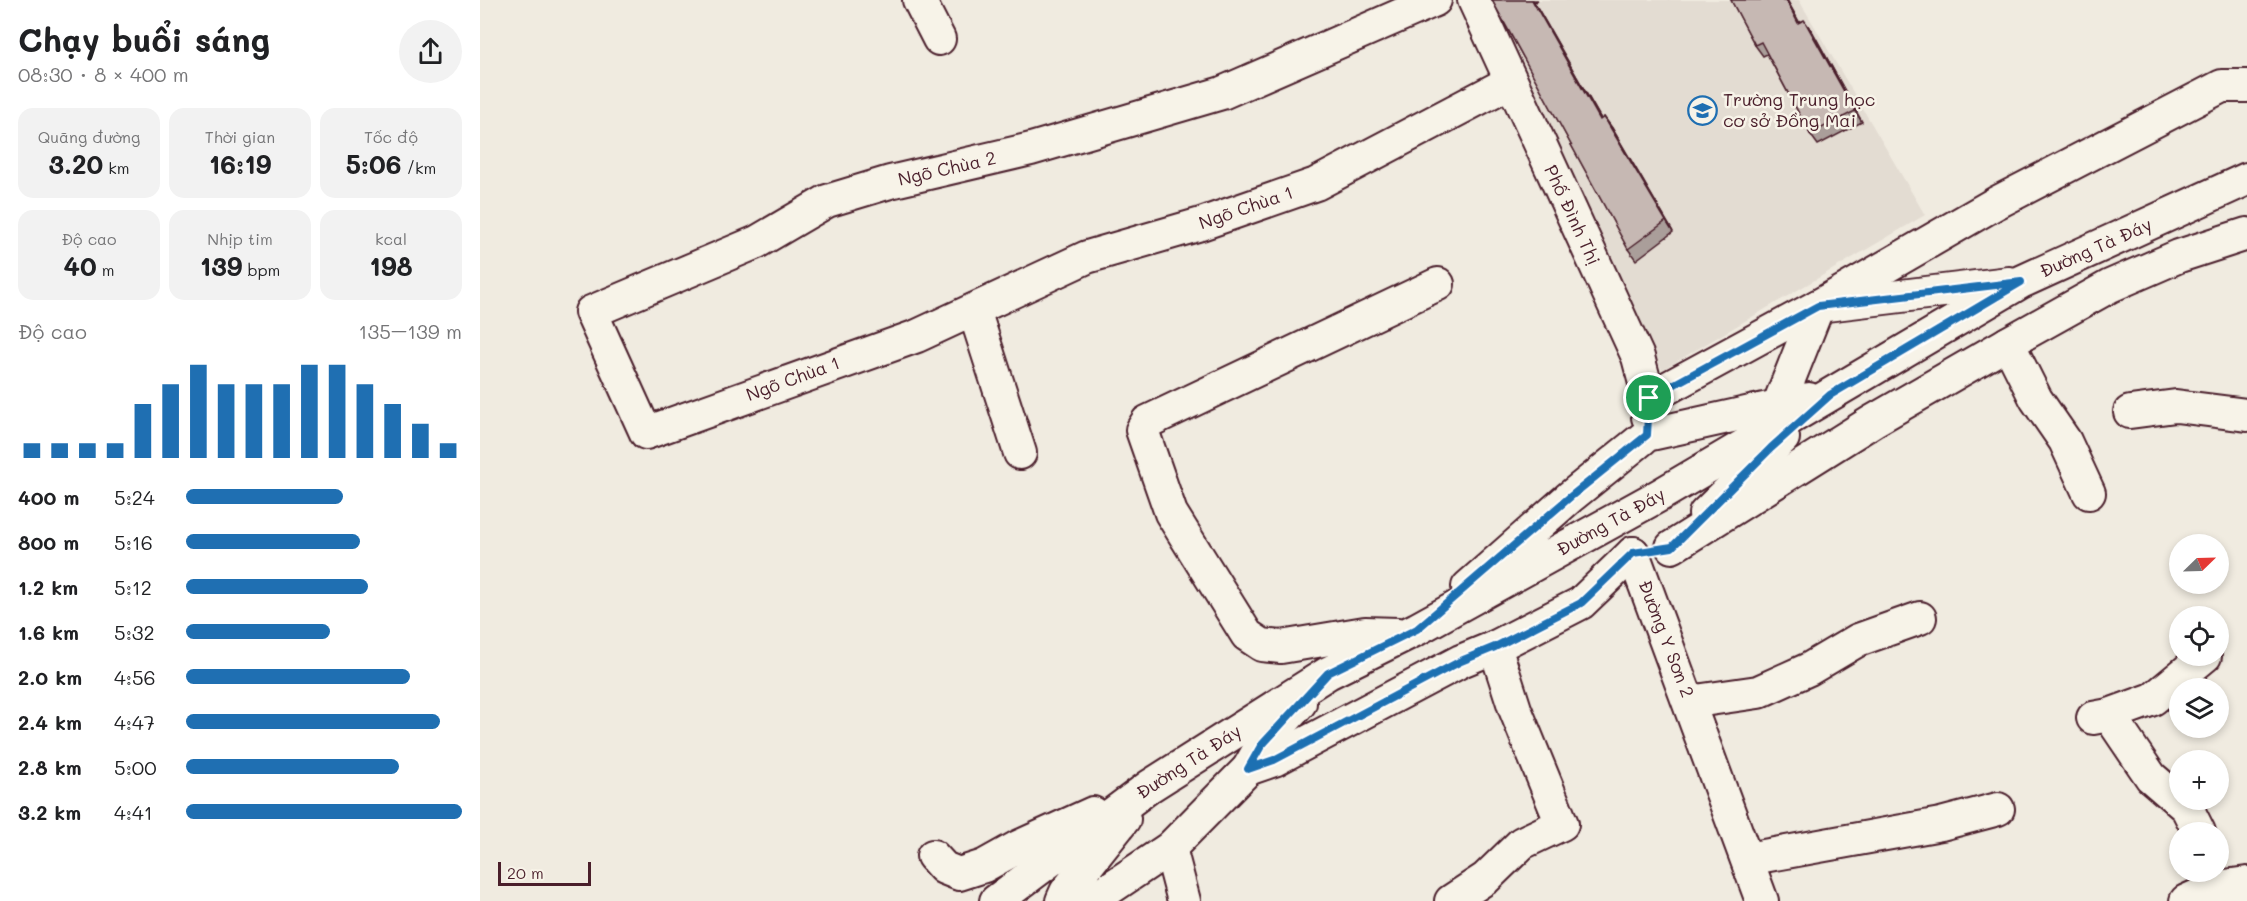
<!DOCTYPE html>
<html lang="vi">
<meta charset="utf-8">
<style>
:root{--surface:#fff;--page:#f2f2f2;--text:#202124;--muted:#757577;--accent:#1f6fb2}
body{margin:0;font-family:Mali,sans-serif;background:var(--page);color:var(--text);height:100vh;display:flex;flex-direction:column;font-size:22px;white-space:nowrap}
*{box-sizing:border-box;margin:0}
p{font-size:20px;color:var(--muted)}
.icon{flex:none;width:33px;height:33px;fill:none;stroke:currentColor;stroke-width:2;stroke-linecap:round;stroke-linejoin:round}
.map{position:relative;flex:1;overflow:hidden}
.panel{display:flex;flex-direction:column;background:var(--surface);width:480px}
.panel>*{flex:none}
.needle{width:39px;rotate:67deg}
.fabs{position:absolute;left:1689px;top:534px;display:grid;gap:12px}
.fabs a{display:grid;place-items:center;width:60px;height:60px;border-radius:50%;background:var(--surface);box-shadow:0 3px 9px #0003;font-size:30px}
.scale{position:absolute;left:18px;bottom:15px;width:93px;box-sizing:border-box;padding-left:6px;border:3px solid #4a1f2b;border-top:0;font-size:16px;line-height:21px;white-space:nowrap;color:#4a1f2b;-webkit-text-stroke:4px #f7f3e8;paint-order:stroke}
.pin{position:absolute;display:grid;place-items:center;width:51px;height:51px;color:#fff;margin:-26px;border:3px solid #fff;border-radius:50%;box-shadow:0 2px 6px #0007}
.round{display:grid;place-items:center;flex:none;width:63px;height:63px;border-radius:32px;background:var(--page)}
.summary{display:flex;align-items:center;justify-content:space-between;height:102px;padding:0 18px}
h1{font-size:33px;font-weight:700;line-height:45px}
.stats{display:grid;grid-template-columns:repeat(3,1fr);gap:9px;height:102px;padding:6px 18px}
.stats div{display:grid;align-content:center;border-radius:15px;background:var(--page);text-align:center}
.stats b{font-size:26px;font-weight:700}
.stats small{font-size:16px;font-weight:400}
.stats p{font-size:16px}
.chart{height:168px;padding:12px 18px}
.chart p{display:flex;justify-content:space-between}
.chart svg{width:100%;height:108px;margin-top:6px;stroke:var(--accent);stroke-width:6}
ul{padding:0 18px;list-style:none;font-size:20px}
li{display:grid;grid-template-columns:96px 72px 1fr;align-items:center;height:45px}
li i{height:15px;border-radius:8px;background:var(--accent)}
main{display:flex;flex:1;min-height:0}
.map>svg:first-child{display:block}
</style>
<main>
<section class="panel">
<div class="summary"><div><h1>Chạy buổi sáng</h1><p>08:30 · 8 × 400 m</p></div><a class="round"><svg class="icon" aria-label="share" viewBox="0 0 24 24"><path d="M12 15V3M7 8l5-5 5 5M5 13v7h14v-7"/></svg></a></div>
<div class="stats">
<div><p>Quãng đường</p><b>3.20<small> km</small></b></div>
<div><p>Thời gian</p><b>16:19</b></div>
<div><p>Tốc độ</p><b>5:06<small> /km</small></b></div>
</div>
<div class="stats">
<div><p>Độ cao</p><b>40<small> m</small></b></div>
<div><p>Nhịp tim</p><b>139<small> bpm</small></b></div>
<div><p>kcal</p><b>198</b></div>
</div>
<div class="chart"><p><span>Độ cao</span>135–139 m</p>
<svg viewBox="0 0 160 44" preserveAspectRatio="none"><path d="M5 44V38M15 44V38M25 44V38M35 44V38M45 44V22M55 44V14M65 44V6M75 44V14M85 44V14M95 44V14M105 44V6M115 44V6M125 44V14M135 44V22M145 44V30M155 44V38"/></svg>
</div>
<ul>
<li><b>400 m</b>5:24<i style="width:57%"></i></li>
<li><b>800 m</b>5:16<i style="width:63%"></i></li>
<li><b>1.2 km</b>5:12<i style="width:66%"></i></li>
<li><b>1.6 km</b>5:32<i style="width:52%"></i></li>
<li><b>2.0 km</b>4:56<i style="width:81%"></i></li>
<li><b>2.4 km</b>4:47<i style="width:92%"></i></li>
<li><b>2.8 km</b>5:00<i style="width:77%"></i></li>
<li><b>3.2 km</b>4:41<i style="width:100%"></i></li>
</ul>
</section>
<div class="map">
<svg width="1767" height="901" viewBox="0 0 1767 901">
<rect width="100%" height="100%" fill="#f0ebe0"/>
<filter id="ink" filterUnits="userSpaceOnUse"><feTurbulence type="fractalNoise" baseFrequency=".0167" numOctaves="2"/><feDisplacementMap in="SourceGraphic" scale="12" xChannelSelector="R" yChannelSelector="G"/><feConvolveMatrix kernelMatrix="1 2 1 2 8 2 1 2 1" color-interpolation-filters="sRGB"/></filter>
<g filter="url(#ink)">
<path fill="#e3dcd2" d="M 1009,0 L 1319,0 L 1445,215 L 1182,370 Z"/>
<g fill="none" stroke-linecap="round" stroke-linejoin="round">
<defs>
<g id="minor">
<path d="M 439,0 L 459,39"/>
<path d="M 955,0 L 742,93 L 551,149 L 410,182 L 347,201 L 277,242 L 111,312 L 166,433 L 437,336 L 607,257 L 721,224 L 836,184 L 1030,82"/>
<path d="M 994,0 L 1158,357 L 1169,398 L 1168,417"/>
<path d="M 494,310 L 540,453"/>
<path d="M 1169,398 L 1338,306 L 1516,203 L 1742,86 L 1767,86"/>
<path d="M 1299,404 L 1338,306 L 1529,283"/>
<path d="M 1650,412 L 1696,406 L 1767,415"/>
<path d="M 1609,493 L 1585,441 L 1556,399 L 1528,343 L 1630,286 L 1699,256 L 1767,234"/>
<path d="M 1225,514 L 1303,438"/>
<path d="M 1192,547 L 1393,421 L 1528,343"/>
<path d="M 1153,553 L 1282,901"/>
<path d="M 988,587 L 1090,497 L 1167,435 L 1329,399"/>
<path d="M 918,634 L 885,633 L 801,647 L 782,645 L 767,635 L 691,513 L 662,430 L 667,422 L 958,284"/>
<path d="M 1209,702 L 1278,692 L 1329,669 L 1378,640 L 1440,618"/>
<path d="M 1629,715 L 1673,699 L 1725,656"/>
<path d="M 1613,718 L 1629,715 L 1671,777 L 1707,808 L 1719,832"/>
<path d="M 768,769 L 794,760 L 981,661 L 1015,647"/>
<path d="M 690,848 L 704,901"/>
<path d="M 453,856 L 464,868 L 479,874 L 504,866 L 538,847 L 613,813"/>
<path d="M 1267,859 L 1461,824 L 1518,809"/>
<path d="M 516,901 L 670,786 L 848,673 L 937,629 L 1180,495 L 1541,282 L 1767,179"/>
<path d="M 582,901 L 586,892 L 644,819"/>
<path d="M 611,901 L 690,848 L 768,769 L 781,746 L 820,703"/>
<path d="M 971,901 L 1006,878 L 1042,843 L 1082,824 L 1035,709 L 1015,647 L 1101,603 L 1153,553"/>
<path d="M 1706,901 L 1737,887 L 1767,883"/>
</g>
</defs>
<use href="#minor" stroke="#4a1f2b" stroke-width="36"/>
<use href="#minor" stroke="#f7f3e8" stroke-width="32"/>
</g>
<g fill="#aa9e9a" stroke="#4a1f2b" stroke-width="1.5">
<path d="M 1012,0 L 1058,0 L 1054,2 L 1121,119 L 1124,117 L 1132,128 L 1193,232 L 1156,260 L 1148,249 Z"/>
<path d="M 1251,0 L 1307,0 L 1319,22 L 1332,31 L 1382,122 L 1338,145 L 1330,134 L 1287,54 L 1283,56 L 1275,45 Z"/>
</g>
<g fill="#8b817d" stroke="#4a1f2b" stroke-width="1.5">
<path d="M 1052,0 L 1053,0 L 1128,131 L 1120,120 Z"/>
<path d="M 1306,0 L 1307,0 L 1326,34 L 1318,23 Z"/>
<path d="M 1324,20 L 1332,31 L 1382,122 L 1375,111 Z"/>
<path d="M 1124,117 L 1132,128 L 1193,232 L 1186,221 Z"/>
</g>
<g fill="#c6b8b3" stroke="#4a1f2b" stroke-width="1.5">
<path d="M 1012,0 L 1052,0 L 1120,120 L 1124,117 L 1186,221 L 1148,249 Z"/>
<path d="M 1251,0 L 1306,0 L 1318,23 L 1324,20 L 1375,111 L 1330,134 L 1281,42 L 1275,45 Z"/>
</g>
</g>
<g fill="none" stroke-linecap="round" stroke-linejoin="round" filter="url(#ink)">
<defs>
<path id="route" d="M 1541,282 L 1350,395 L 1291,448 L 1192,547 L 1153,553 L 1101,603 L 1015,647 L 981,661 L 794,760 L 768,769 L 781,746 L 848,673 L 937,629 L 1090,497 L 1167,435 L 1169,398 L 1338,306 Z"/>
</defs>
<use href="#route" stroke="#fff" stroke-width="12"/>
<use href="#route" stroke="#1f6fb2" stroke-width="8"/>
</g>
<defs>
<symbol id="school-ring" viewBox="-11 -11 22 22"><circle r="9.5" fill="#f7f3e8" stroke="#1f6fb2" stroke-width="1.5"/><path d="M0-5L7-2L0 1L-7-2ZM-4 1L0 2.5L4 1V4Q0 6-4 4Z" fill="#1f6fb2"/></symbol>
</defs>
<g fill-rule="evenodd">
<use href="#school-ring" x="1206" y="94" width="33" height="33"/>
</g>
<g text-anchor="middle" stroke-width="5" stroke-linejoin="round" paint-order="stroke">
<g font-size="18" fill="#4a1f2b" stroke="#f7f3e8" text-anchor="start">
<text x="1243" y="106">Trường Trung học<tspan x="1243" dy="21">cơ sở Đồng Mai</tspan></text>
</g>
<g font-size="18" fill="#4a1f2b" stroke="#f7f3e8">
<text transform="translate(467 169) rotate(-13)" y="6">Ngõ Chùa 2</text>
<text transform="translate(766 208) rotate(-19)" y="6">Ngõ Chùa 1</text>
<text transform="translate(1092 215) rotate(65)" y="6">Phố Đình Thị</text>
<text transform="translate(1616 248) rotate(-24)" y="6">Đường Tà Đáy</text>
<text transform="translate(313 379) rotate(-20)" y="6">Ngõ Chùa 1</text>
<text transform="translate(1131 522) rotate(-29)" y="6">Đường Tà Đáy</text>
<text transform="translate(1186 639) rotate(69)" y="6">Đường Y Sơn 2</text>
<text transform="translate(709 762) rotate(-33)" y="6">Đường Tà Đáy</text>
</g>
</g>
</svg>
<div class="fabs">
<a><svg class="needle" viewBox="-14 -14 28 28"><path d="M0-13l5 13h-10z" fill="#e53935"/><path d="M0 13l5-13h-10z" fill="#757577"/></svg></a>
<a><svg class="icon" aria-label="locate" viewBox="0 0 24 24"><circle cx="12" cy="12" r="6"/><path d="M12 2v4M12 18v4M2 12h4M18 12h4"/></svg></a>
<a><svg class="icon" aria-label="layers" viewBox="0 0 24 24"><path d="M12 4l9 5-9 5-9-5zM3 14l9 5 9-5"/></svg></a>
<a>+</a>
<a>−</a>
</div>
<div class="scale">20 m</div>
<div class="pin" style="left:1169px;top:398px;background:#1e9e55"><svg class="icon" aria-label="arrive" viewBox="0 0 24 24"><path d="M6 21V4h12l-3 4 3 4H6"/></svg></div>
</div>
</main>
